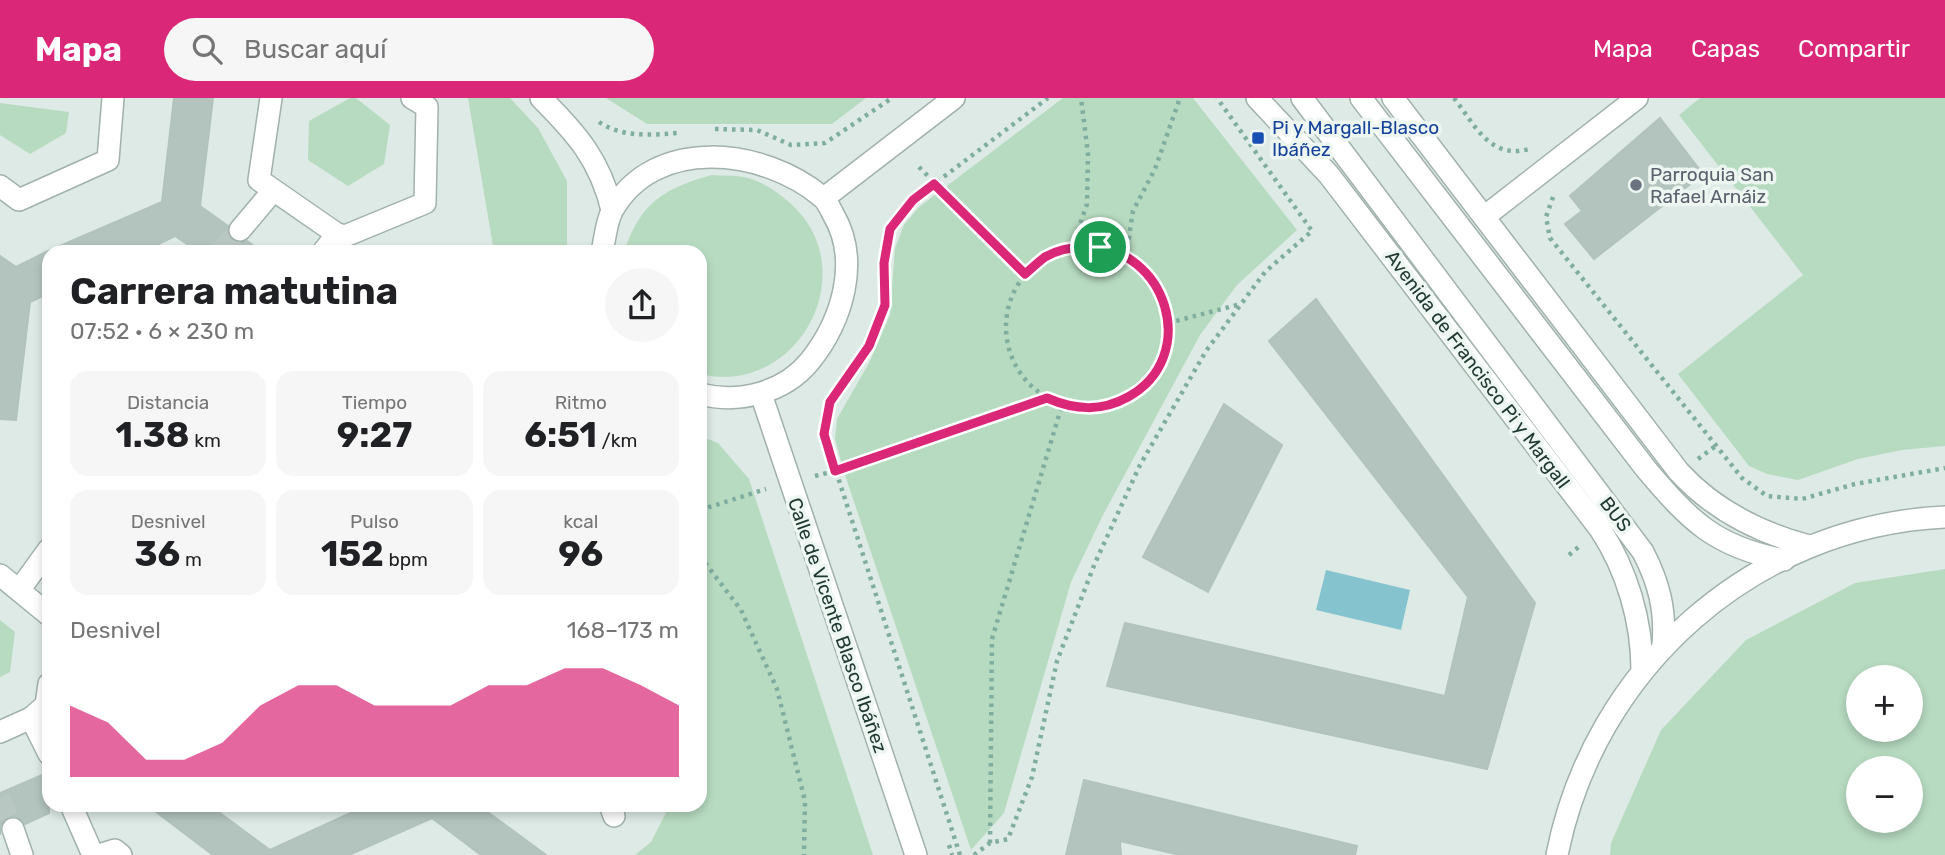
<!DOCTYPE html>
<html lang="es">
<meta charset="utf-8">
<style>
:root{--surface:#fff;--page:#f6f6f6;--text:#202124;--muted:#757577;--accent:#db2777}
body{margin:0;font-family:Rubik,sans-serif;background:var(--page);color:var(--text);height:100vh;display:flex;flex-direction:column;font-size:26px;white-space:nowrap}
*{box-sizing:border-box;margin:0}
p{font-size:23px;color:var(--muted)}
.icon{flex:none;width:38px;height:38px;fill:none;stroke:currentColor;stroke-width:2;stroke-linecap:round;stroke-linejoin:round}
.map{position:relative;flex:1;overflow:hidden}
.details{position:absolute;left:42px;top:147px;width:665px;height:567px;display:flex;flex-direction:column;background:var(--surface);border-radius:21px;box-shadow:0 4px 10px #0003}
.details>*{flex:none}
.buttons{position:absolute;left:1846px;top:567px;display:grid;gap:14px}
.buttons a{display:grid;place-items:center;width:77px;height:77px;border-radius:50%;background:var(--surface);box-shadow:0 4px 10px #0003;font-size:35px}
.pin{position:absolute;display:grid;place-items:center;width:60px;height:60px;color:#fff;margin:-30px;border:4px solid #fff;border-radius:50%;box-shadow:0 2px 7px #0007}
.round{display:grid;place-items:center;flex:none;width:74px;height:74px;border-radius:37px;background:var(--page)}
.headline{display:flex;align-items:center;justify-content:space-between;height:119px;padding:0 28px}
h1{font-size:38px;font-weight:700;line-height:52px}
.stats{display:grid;grid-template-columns:repeat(3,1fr);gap:10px;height:119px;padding:7px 28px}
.stats div{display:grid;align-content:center;border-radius:18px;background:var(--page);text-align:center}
.stats b{font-size:35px;font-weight:700}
.stats small{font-size:19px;font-weight:400}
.stats p{font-size:19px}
.chart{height:196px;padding:14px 28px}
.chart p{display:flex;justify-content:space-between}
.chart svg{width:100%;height:126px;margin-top:7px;fill:var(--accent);opacity:.7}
header{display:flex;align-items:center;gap:42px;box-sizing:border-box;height:98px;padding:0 35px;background:var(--accent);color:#fff}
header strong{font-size:33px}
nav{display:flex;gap:38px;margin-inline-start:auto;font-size:24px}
.search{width:490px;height:63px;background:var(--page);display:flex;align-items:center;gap:18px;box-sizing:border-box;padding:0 24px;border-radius:38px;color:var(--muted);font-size:26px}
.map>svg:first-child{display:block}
</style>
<header>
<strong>Mapa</strong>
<div class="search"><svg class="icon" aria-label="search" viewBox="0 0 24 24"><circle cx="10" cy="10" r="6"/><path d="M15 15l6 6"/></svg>Buscar aquí</div>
<nav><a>Mapa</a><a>Capas</a><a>Compartir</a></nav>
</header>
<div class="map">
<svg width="1945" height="757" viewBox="0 0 1945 757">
<rect width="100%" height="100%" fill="#deeae5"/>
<g fill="#b7dbc1" fill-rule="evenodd">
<path d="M 350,0 L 356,0 L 390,27 L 384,66 L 348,88 L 308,62 L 309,23 Z"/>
<path d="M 468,0 L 510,0 L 538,30 L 567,83 L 567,154 L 494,154 Z"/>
<path d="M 606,0 L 866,0 L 832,26 L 647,26 Z"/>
<path d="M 1063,0 L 1193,0 L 1297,132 L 1237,187 L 1200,237 L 1103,417 L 1071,484 L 1004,715 L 971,752 L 843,371 L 835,341 L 837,321 L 869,265 L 890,217 L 895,150 L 904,127 L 919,109 Z"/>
<path d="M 1700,0 L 1945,0 L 1945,348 L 1902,352 L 1858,361 L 1798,382 L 1767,376 L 1749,368 L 1678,276 L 1803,177 L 1679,17 Z"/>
<path d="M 0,5 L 69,14 L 66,35 L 30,56 L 0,37 Z"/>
<path d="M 712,77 C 722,78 734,77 744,79 C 762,83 778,94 790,105 C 866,172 798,300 700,276 L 700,154 L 624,154 C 640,105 664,90 712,77 Z"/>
<path d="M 700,338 L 718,345 L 749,381 L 873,757 L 635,757 L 651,744 L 670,707 L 700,707 Z"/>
<path d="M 1945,471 L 1945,757 L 1610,757 L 1611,745 L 1661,632 L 1746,542 L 1855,485 ZM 1858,579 L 1911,579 L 1911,632 L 1858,632 ZM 1858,670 L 1911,670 L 1911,723 L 1858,723 Z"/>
<path d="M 0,522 L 15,534 L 10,574 L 0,579 Z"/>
</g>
<path fill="#85c3cf" d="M 1326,472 L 1410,492 L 1401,532 L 1316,512 Z"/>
<g fill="#b3c4be" stroke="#b1c3bc" stroke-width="2">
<path d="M 174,0 L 213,0 L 200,108 L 228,128 L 228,136 L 232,142 L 238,145 L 247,143 L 263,154 L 199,154 L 175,138 L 142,154 L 49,154 L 49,195 L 30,204 L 16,322 L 0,321 L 0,158 L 16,169 L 46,154 L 162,104 Z"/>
<path d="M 1660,20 L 1703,76 L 1594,161 L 1565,126 L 1582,113 L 1570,98 Z"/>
<path d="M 1316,201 L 1535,505 L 1487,671 L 1107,588 L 1125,525 L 1445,598 L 1468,499 L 1269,243 Z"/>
<path d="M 1224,306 L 1282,347 L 1208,494 L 1143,459 Z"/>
<path d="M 49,674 L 49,715 L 25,726 L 16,718 L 8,719 L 0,728 L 0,737 L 0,695 Z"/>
<path d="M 1084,682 L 1357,748 L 1355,757 L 1180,757 L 1120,743 L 1121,757 L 1066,757 Z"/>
<path d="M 147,707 L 209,707 L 270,752 L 368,707 L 478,707 L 546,757 L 481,757 L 432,720 L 349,757 L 213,757 Z"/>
</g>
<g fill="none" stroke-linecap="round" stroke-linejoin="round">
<g stroke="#b8c7c1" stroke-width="21" stroke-dasharray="21 10" stroke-linecap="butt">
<path d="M 220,154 L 240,132"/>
<path d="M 0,700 L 13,731"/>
</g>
<defs>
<g id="minor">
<path d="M 271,0 L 259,82 L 337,136 L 345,138 L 425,105 L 427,9 L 412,0"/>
<path d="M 541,0 C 577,36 600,62 612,112"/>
<path d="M 1257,0 L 1329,77 L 1600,431 C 1627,472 1642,523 1642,572"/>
<path d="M 1302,0 L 1643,454 C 1659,485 1666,512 1663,547"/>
<path d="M 1361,0 L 1646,371 C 1690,423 1715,449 1784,462"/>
<path d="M 1393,0 L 1679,374 C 1714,412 1760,435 1809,448"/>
<path d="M 0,88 L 19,102 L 108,62 L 113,0"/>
<path d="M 824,100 L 954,0"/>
<path d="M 1484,119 L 1637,0"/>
<path d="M 240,132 L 272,94"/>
<path d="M 323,154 L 337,136"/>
<path d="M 602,154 C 605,141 606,125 612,113 C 654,37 764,50 822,99 C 827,103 830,110 833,116 C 861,163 842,223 810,263 C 784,295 739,306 700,296"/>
<path d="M 761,296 L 916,757"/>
<path d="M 0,477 L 49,517"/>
<path d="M 20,491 L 49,451"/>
<path d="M 31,620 L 49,656"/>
<path d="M 0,634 L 31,620 L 46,607 L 49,586"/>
<path d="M 71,707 L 93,757"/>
<path d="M 610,707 L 614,718"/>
<path d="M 13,731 L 22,757"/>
<path d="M 99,757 L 115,752 L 121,757"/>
<path d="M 1557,757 C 1594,570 1753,428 1945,419"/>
</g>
</defs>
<use href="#minor" stroke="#a1b1ac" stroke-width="24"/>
<g stroke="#7fad9f" stroke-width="4.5" stroke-dasharray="3.5 5" stroke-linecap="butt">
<path d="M 1454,0 C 1475,27 1490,62 1529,51"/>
<path d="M 599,24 C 623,40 651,37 678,35"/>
<path d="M 715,31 L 757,32 L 791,47 L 825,45 L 892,0"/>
<path d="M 919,69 L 1025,176"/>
<path d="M 1553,99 L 1546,119 L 1550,140 L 1742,380 L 1767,398 L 1802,401 L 1855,386 L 1945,370"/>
<circle cx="1087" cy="229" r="81"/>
<path d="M 1072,149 L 1087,106 L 1088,56 L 1081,0"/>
<path d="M 1126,158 L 1133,113 L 1155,71 L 1180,0"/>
<path d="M 1168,225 L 1241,206"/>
<path d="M 1698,361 L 1717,347"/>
<path d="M 815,378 L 843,371 L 1047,300"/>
<path d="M 700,412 L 766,391"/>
<path d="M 1569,457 L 1581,447"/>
<path d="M 700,458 L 741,512 L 777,591 L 805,703 L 804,757"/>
<path d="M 990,745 L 992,541 L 1062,307"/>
<path d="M 949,747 L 952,757"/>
<path d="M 960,757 L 824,336 L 830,304 L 869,248 L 885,207 L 884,165 L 890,131 L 913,102 L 1048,0"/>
<path d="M 974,757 L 990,745 L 1008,741 L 1032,679 L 1057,563 L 1095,465 L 1140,367 L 1206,253 L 1265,174 L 1312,133 L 1217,0"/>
</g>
<use href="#minor" stroke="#fff" stroke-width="21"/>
</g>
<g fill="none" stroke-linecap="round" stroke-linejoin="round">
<defs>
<path id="route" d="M 934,86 L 1025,176 C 1031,171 1038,164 1045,159 C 1057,152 1072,149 1086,149 C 1167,148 1201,259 1128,299 C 1101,314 1075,312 1047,300 L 835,373 L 824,336 L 830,304 L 869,248 L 885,207 L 884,165 L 890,131 L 913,102 Z"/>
</defs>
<use href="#route" stroke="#fff" stroke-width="14"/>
<use href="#route" stroke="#db2777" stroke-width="9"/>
</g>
<rect fill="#1a4fb4" stroke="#eef6f2" stroke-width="2.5" x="1251" y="33" width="14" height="14" rx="3.5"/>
<circle fill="#6b7280" stroke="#eef6f2" stroke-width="2.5" cx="1636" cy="87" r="7"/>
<g text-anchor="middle" stroke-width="7" stroke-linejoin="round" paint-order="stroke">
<g font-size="19" fill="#164399" stroke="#eef6f2" text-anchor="start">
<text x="1272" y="36">Pi y Margall-Blasco<tspan x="1272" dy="22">Ibáñez</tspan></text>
</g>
<g font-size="19" fill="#5b616d" stroke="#eef6f2" text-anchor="start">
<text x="1650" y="83">Parroquia San<tspan x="1650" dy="22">Rafael Arnáiz</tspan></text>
</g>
<g font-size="19" fill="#203932" stroke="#eef6f2">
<text transform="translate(1478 271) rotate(53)" y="7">Avenida de Francisco Pi y Margall</text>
<text transform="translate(1616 416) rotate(53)" y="7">BUS</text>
<text transform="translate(838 527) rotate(71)" y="7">Calle de Vicente Blasco Ibáñez</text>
</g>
</g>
</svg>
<div class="buttons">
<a>+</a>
<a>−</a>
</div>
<div class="pin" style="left:1100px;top:149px;background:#1e9e55"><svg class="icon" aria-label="arrive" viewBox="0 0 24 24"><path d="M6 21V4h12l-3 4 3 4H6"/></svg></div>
<section class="details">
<div class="headline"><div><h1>Carrera matutina</h1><p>07:52 · 6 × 230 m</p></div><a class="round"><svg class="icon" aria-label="share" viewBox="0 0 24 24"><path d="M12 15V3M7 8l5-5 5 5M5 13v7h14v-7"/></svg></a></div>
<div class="stats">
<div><p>Distancia</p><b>1.38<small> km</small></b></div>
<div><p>Tiempo</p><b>9:27</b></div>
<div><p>Ritmo</p><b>6:51<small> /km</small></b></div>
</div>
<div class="stats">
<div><p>Desnivel</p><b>36<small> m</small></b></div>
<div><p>Pulso</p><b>152<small> bpm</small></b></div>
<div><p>kcal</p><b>96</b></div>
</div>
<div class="chart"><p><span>Desnivel</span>168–173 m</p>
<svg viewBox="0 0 160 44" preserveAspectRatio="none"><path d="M0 44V19L10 25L20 38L30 38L40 32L50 19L60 12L70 12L80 19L90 19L100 19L110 12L120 12L130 6L140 6L150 12L160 19V44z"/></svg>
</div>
</section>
</div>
